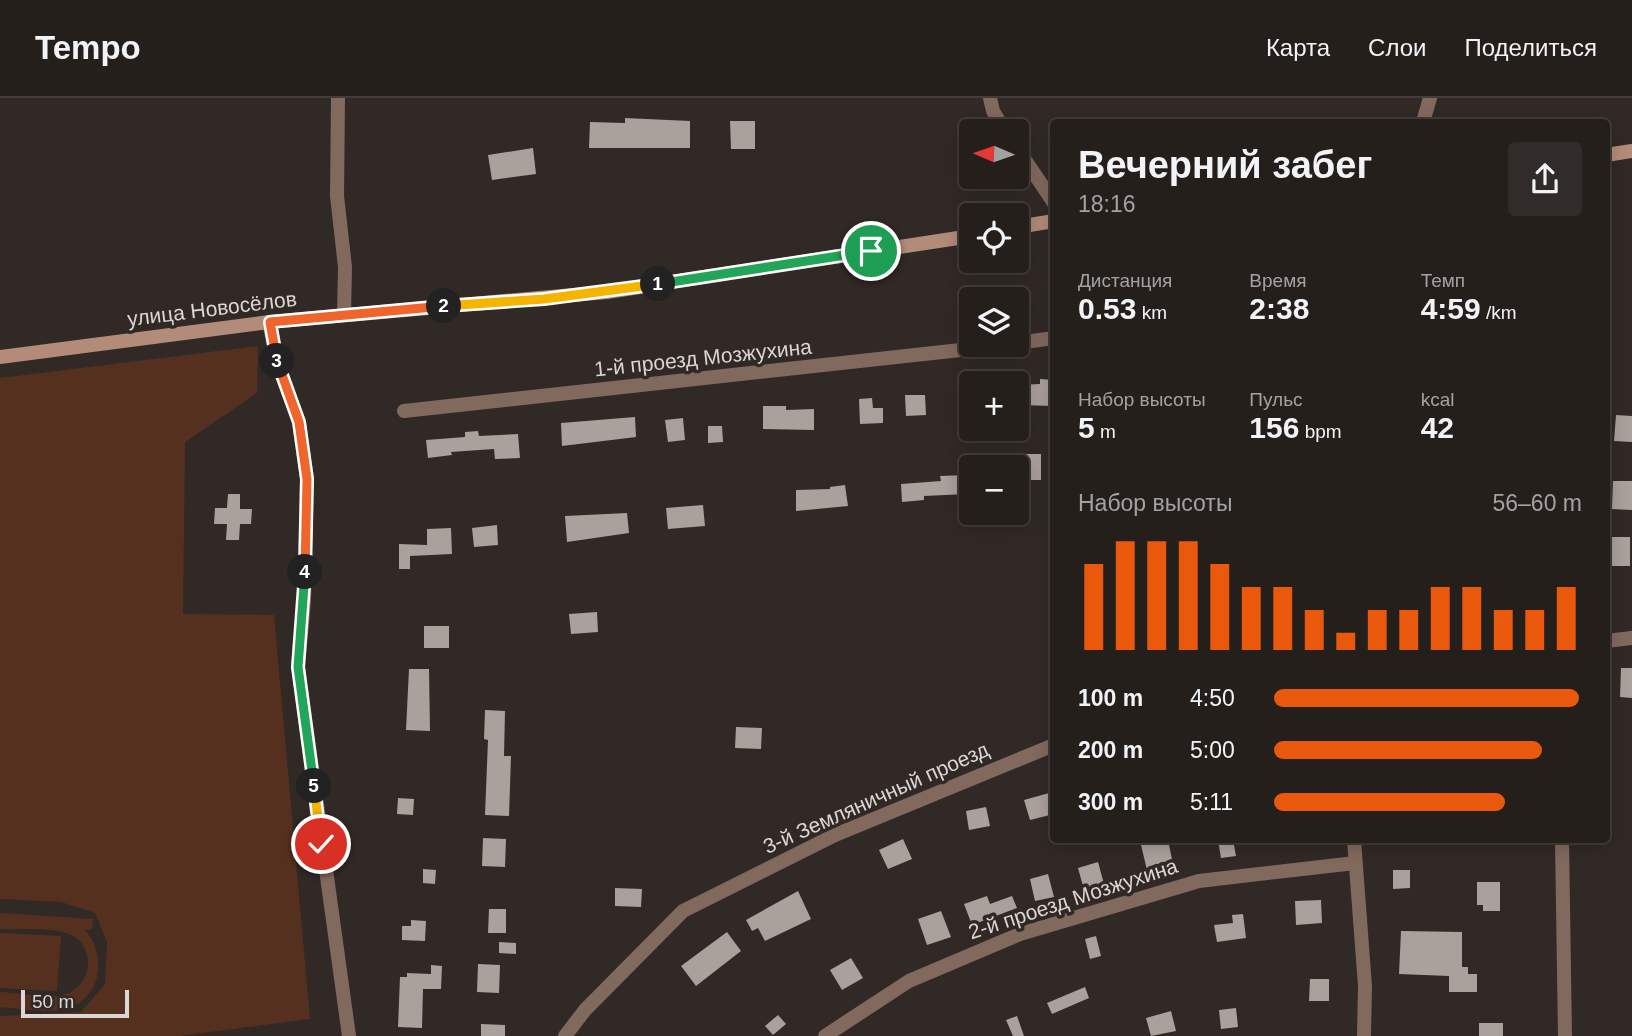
<!DOCTYPE html>
<html lang="ru">
<meta charset="utf-8">
<style>
:root{--surface:#251f1c;--page:#312c29;--text:#f1f3f6;--muted:#a3a2a3;--line:#423d3b;--accent:#ea580c}
body{margin:0;font-family:Arial,sans-serif;background:var(--page);color:var(--text);height:100vh;display:flex;flex-direction:column;font-size:26px;white-space:nowrap}
*{box-sizing:border-box;margin:0}
p{font-size:23px;color:var(--muted)}
.icon{flex:none;width:38px;height:38px;fill:none;stroke:currentColor;stroke-width:2;stroke-linecap:round;stroke-linejoin:round}
.map{position:relative;flex:1;overflow:hidden}
.details{position:absolute;left:1050px;top:21px;width:560px;height:724px;display:flex;flex-direction:column;background:var(--surface);border-radius:7px;box-shadow:0 4px 18px #0003,0 0 0 2px var(--line)}
.details>*{flex:none}
.needle{width:46px;rotate:272deg}
.buttons{position:absolute;left:959px;top:21px;display:grid;gap:14px}
.buttons a{display:grid;place-items:center;width:70px;height:70px;border-radius:7px;background:var(--surface);box-shadow:0 4px 18px #0003,0 0 0 2px var(--line);font-size:35px}
.scale{position:absolute;left:21px;bottom:18px;width:108px;box-sizing:border-box;padding-left:7px;border:4px solid #dcd7d4;border-top:0;font-size:19px;line-height:24px;white-space:nowrap;color:#dcd7d4;-webkit-text-stroke:5px #312926;paint-order:stroke}
.pin{position:absolute;display:grid;place-items:center;width:60px;height:60px;color:#fff;margin:-30px;border:4px solid #fff;border-radius:50%;box-shadow:0 2px 7px #0007}
.km{position:absolute;width:35px;height:35px;margin:-18px;border-radius:50%;background:#222;color:#fff;font-size:19px;line-height:35px;text-align:center}
.round{display:grid;place-items:center;flex:none;width:74px;height:74px;border-radius:7px;background:var(--page)}
.headline{display:flex;align-items:center;justify-content:space-between;height:119px;padding:0 28px}
h1{font-size:38px;font-weight:600;line-height:52px}
.figures{display:grid;grid-template-columns:repeat(3,1fr);gap:10px;height:119px;padding:7px 28px}
.figures div{display:grid;align-content:center}
.figures b{font-size:30px;font-weight:600}
.figures small{font-size:19px;font-weight:400}
.figures p{font-size:19px}
.chart{height:196px;padding:14px 28px}
.chart p{display:flex;justify-content:space-between}
.chart svg{width:100%;height:126px;margin-top:7px;stroke:var(--accent);stroke-width:6}
ul{padding:0 28px;list-style:none;font-size:23px}
li{display:grid;grid-template-columns:112px 84px 1fr;align-items:center;height:52px}
li i{height:18px;border-radius:9px;background:var(--accent)}
header{display:flex;align-items:center;gap:42px;box-sizing:border-box;height:98px;padding:0 35px;background:var(--surface);border-bottom:2px solid var(--line)}
header strong{font-size:33px}
nav{display:flex;gap:38px;margin-inline-start:auto;font-size:24px}
.map>svg:first-child{display:block}
</style>
<header>
<strong>Tempo</strong>
<nav><a>Карта</a><a>Слои</a><a>Поделиться</a></nav>
</header>
<div class="map">
<svg width="1632" height="938" viewBox="0 0 1632 938">
<rect width="100%" height="100%" fill="#312926"/>
<g fill="#56301e">
<path d="M 258,248 L 257,295 L 185,344 L 183,516 L 274,517 L 310,921 L 179,938 L 0,938 L 0,918 L 81,914 L 105,886 L 107,844 L 95,815 L 61,804 L 0,801 L 0,280 Z"/>
<path d="M 0,815 L 93,821 L 92,831 L 85,832 C 109,859 101,906 60,912 C 41,915 19,910 0,909 L 0,894 C 20,895 47,901 66,896 C 95,887 96,843 66,835 C 46,829 21,832 0,831 Z"/>
<path d="M 0,835 L 61,838 L 57,893 L 0,890 Z"/>
</g>
<g fill="#aaa09c">
<path d="M 625,20 L 690,23 L 690,50 L 589,50 L 590,24 L 625,25 Z"/>
<path d="M 730,23 L 755,23 L 755,51 L 731,51 Z"/>
<path d="M 533,50 L 536,76 L 492,82 L 488,57 Z"/>
<path d="M 1040,281 L 1054,282 L 1054,308 L 1017,307 L 1017,287 L 1040,286 Z"/>
<path d="M 960,295 L 971,295 L 971,316 L 959,316 Z"/>
<path d="M 905,297 L 925,297 L 926,317 L 906,318 Z"/>
<path d="M 872,300 L 873,310 L 883,310 L 883,325 L 860,326 L 859,301 Z"/>
<path d="M 763,308 L 786,308 L 786,312 L 814,311 L 814,332 L 763,331 Z"/>
<path d="M 1616,317 L 1632,318 L 1632,344 L 1614,343 Z"/>
<path d="M 635,319 L 636,339 L 562,348 L 561,325 Z"/>
<path d="M 683,320 L 685,342 L 668,344 L 665,322 Z"/>
<path d="M 708,328 L 722,328 L 723,344 L 708,345 Z"/>
<path d="M 478,333 L 479,338 L 518,336 L 520,360 L 495,361 L 494,351 L 451,354 L 452,357 L 428,360 L 426,342 L 465,339 L 465,334 Z"/>
<rect x="1021" y="356" width="20" height="26"/>
<path d="M 966,377 L 967,396 L 924,398 L 924,402 L 902,404 L 901,386 L 941,383 L 940,378 Z"/>
<path d="M 1613,383 L 1632,383 L 1632,412 L 1612,411 Z"/>
<path d="M 845,387 L 848,408 L 796,413 L 796,392 L 830,391 L 830,389 Z"/>
<path d="M 228,396 L 240,396 L 240,411 L 252,411 L 251,426 L 240,426 L 239,442 L 226,442 L 227,426 L 214,426 L 215,410 L 227,410 Z"/>
<path d="M 703,407 L 705,428 L 668,431 L 666,410 Z"/>
<path d="M 627,415 L 629,435 L 567,444 L 565,418 Z"/>
<path d="M 497,427 L 498,447 L 474,449 L 472,430 Z"/>
<path d="M 451,430 L 452,456 L 410,458 L 410,471 L 399,471 L 399,446 L 427,447 L 427,431 Z"/>
<rect x="1607" y="439" width="23" height="29"/>
<path d="M 597,514 L 598,534 L 571,536 L 569,516 Z"/>
<rect x="424" y="528" width="25" height="22"/>
<path d="M 1621,570 L 1632,570 L 1632,600 L 1620,599 Z"/>
<path d="M 409,571 L 429,571 L 430,633 L 406,632 Z"/>
<path d="M 485,612 L 505,613 L 504,658 L 511,658 L 509,718 L 485,717 L 488,642 L 484,641 Z"/>
<path d="M 736,629 L 762,630 L 761,651 L 735,650 Z"/>
<path d="M 1049,695 L 1054,716 L 1030,722 L 1024,702 Z"/>
<path d="M 398,700 L 414,701 L 413,717 L 397,716 Z"/>
<path d="M 986,709 L 990,728 L 969,732 L 966,713 Z"/>
<path d="M 483,740 L 506,741 L 505,769 L 482,768 Z"/>
<path d="M 903,741 L 912,761 L 888,771 L 879,752 Z"/>
<path d="M 1162,742 L 1168,742 L 1173,766 L 1147,772 L 1141,747 Z"/>
<path d="M 1218,742 L 1233,742 L 1236,758 L 1221,760 Z"/>
<path d="M 1098,764 L 1104,786 L 1084,792 L 1078,770 Z"/>
<path d="M 423,771 L 436,772 L 435,786 L 423,785 Z"/>
<path d="M 1393,772 L 1410,772 L 1410,790 L 1393,791 Z"/>
<path d="M 1048,776 L 1054,799 L 1035,803 L 1030,781 Z"/>
<path d="M 1477,784 L 1500,784 L 1500,813 L 1483,813 L 1483,807 L 1477,807 Z"/>
<path d="M 615,790 L 642,791 L 641,809 L 615,808 Z"/>
<path d="M 798,793 L 811,821 L 765,843 L 758,830 L 752,833 L 746,822 Z"/>
<path d="M 987,798 L 990,806 L 1012,798 L 1017,810 L 972,827 L 964,806 Z"/>
<path d="M 1321,802 L 1322,825 L 1296,827 L 1295,803 Z"/>
<path d="M 489,811 L 506,811 L 506,835 L 488,835 Z"/>
<path d="M 941,813 L 951,839 L 927,847 L 918,821 Z"/>
<path d="M 1243,816 L 1246,840 L 1217,844 L 1214,827 L 1233,825 L 1232,817 Z"/>
<path d="M 411,822 L 426,823 L 425,843 L 402,842 L 402,828 L 411,828 Z"/>
<path d="M 1401,833 L 1462,834 L 1462,869 L 1468,869 L 1468,876 L 1477,876 L 1477,894 L 1449,894 L 1449,878 L 1399,876 Z"/>
<path d="M 727,834 L 741,853 L 696,888 L 681,868 Z"/>
<path d="M 1096,838 L 1101,858 L 1090,861 L 1085,841 Z"/>
<path d="M 499,844 L 516,845 L 516,856 L 499,855 Z"/>
<path d="M 851,860 L 863,880 L 842,892 L 830,872 Z"/>
<path d="M 478,866 L 500,867 L 499,895 L 477,894 Z"/>
<path d="M 431,867 L 442,868 L 441,891 L 423,891 L 422,930 L 398,929 L 400,879 L 407,879 L 407,875 L 431,876 Z"/>
<path d="M 1310,881 L 1329,881 L 1329,903 L 1309,903 Z"/>
<path d="M 1085,889 L 1089,900 L 1052,916 L 1047,905 Z"/>
<path d="M 1236,910 L 1238,929 L 1221,931 L 1219,912 Z"/>
<path d="M 1171,913 L 1176,933 L 1151,938 L 1146,920 Z"/>
<path d="M 778,917 L 786,926 L 773,937 L 765,928 Z"/>
<path d="M 1017,918 L 1024,938 L 1013,938 L 1006,922 Z"/>
<rect x="1479" y="925" width="24" height="13"/>
<path d="M 481,926 L 505,927 L 505,938 L 481,938 Z"/>
</g>
<g fill="none" stroke-linecap="round" stroke-linejoin="round">
<g stroke="#82695e" stroke-width="14">
<path d="M 338,0 L 337,98 L 345,169 L 344,216"/>
<path d="M 990,0 L 993,13 L 1005,33"/>
<path d="M 1423,24 L 1430,0"/>
<path d="M 1017,50 L 1054,105"/>
<path d="M 269,224 L 278,267 L 299,324 L 307,381 L 304,503 L 298,569 L 349,938"/>
<path d="M 1017,245 L 1054,240"/>
<path d="M 404,313 L 1006,247"/>
<path d="M 1606,543 L 1632,540"/>
<path d="M 1354,742 L 1365,888 L 1364,938"/>
<path d="M 1562,742 L 1565,938"/>
<path d="M 565,938 L 585,912 L 683,813 L 835,737 L 1054,647"/>
<path d="M 825,938 L 909,883 L 1020,836 L 1199,783 L 1355,765"/>
</g>
<g stroke="#b38b79" stroke-width="14">
<path d="M 1606,57 L 1632,53"/>
<path d="M 1017,129 L 1054,123"/>
<path d="M 0,259 L 269,224 L 607,194 L 971,138"/>
</g>
</g>
<g fill="none" stroke-linecap="round" stroke-linejoin="round">
<defs>
<path id="split-1" d="M 658,186 L 871,153"/>
<path id="split-2" d="M 444,208 L 544,201 L 658,186"/>
<path id="split-3" d="M 277,263 L 270,224 L 444,208"/>
<path id="split-4" d="M 277,263 L 299,324 L 307,381 L 305,474"/>
<path id="split-5" d="M 305,474 L 298,569 L 314,688"/>
<path id="split-6" d="M 314,688 L 321,746"/>
</defs>
<use href="#split-1" stroke="#fff" stroke-width="14"/>
<use href="#split-2" stroke="#fff" stroke-width="14"/>
<use href="#split-3" stroke="#fff" stroke-width="14"/>
<use href="#split-4" stroke="#fff" stroke-width="14"/>
<use href="#split-5" stroke="#fff" stroke-width="14"/>
<use href="#split-6" stroke="#fff" stroke-width="14"/>
<use href="#split-1" stroke="#22a559" stroke-width="9"/>
<use href="#split-2" stroke="#f5b400" stroke-width="9"/>
<use href="#split-3" stroke="#f0652b" stroke-width="9"/>
<use href="#split-4" stroke="#f0652b" stroke-width="9"/>
<use href="#split-5" stroke="#22a559" stroke-width="9"/>
<use href="#split-6" stroke="#f5b400" stroke-width="9"/>
</g>
<g text-anchor="middle" stroke-width="7" stroke-linejoin="round" paint-order="stroke">
<g font-size="21" fill="#dcd7d4" stroke="#312926">
<text transform="translate(212 211) rotate(-7)" y="7">улица Новосёлов</text>
<text transform="translate(703 260) rotate(-6)" y="7">1-й проезд Мозжухина</text>
<text transform="translate(876 700) rotate(-24)" y="7">3-й Земляничный проезд</text>
<text transform="translate(1073 801) rotate(-18)" y="7">2-й проезд Мозжухина</text>
</g>
</g>
</svg>
<div class="buttons">
<a><svg class="needle" viewBox="-14 -14 28 28"><path d="M0-13l5 13h-10z" fill="#e53935"/><path d="M0 13l5-13h-10z" fill="#a3a2a3"/></svg></a>
<a><svg class="icon" aria-label="locate" viewBox="0 0 24 24"><circle cx="12" cy="12" r="6"/><path d="M12 2v4M12 18v4M2 12h4M18 12h4"/></svg></a>
<a><svg class="icon" aria-label="layers" viewBox="0 0 24 24"><path d="M12 4l9 5-9 5-9-5zM3 14l9 5 9-5"/></svg></a>
<a>+</a>
<a>−</a>
</div>
<div class="scale">50 m</div>
<div class="pin" style="left:871px;top:153px;background:#1e9e55"><svg class="icon" aria-label="arrive" viewBox="0 0 24 24"><path d="M6 21V4h12l-3 4 3 4H6"/></svg></div>
<div class="pin" style="left:321px;top:746px;background:#d93025"><svg class="icon" aria-label="check" viewBox="0 0 24 24"><path d="M5 12l5 5 9-10"/></svg></div>
<b class="km" style="left:658px;top:186px">1</b>
<b class="km" style="left:444px;top:208px">2</b>
<b class="km" style="left:277px;top:263px">3</b>
<b class="km" style="left:305px;top:474px">4</b>
<b class="km" style="left:314px;top:688px">5</b>
<section class="details">
<div class="headline"><div><h1>Вечерний забег</h1><p>18:16</p></div><a class="round"><svg class="icon" aria-label="share" viewBox="0 0 24 24"><path d="M12 15V3M7 8l5-5 5 5M5 13v7h14v-7"/></svg></a></div>
<div class="figures">
<div><p>Дистанция</p><b>0.53<small> km</small></b></div>
<div><p>Время</p><b>2:38</b></div>
<div><p>Темп</p><b>4:59<small> /km</small></b></div>
</div>
<div class="figures">
<div><p>Набор высоты</p><b>5<small> m</small></b></div>
<div><p>Пульс</p><b>156<small> bpm</small></b></div>
<div><p>kcal</p><b>42</b></div>
</div>
<div class="chart"><p><span>Набор высоты</span>56–60 m</p>
<svg viewBox="0 0 160 44" preserveAspectRatio="none"><path d="M5 44V14M15 44V6M25 44V6M35 44V6M45 44V14M55 44V22M65 44V22M75 44V30M85 44V38M95 44V30M105 44V30M115 44V22M125 44V22M135 44V30M145 44V30M155 44V22"/></svg>
</div>
<ul>
<li><b>100 m</b>4:50<i style="width:99%"></i></li>
<li><b>200 m</b>5:00<i style="width:87%"></i></li>
<li><b>300 m</b>5:11<i style="width:75%"></i></li>
</ul>
</section>
</div>
